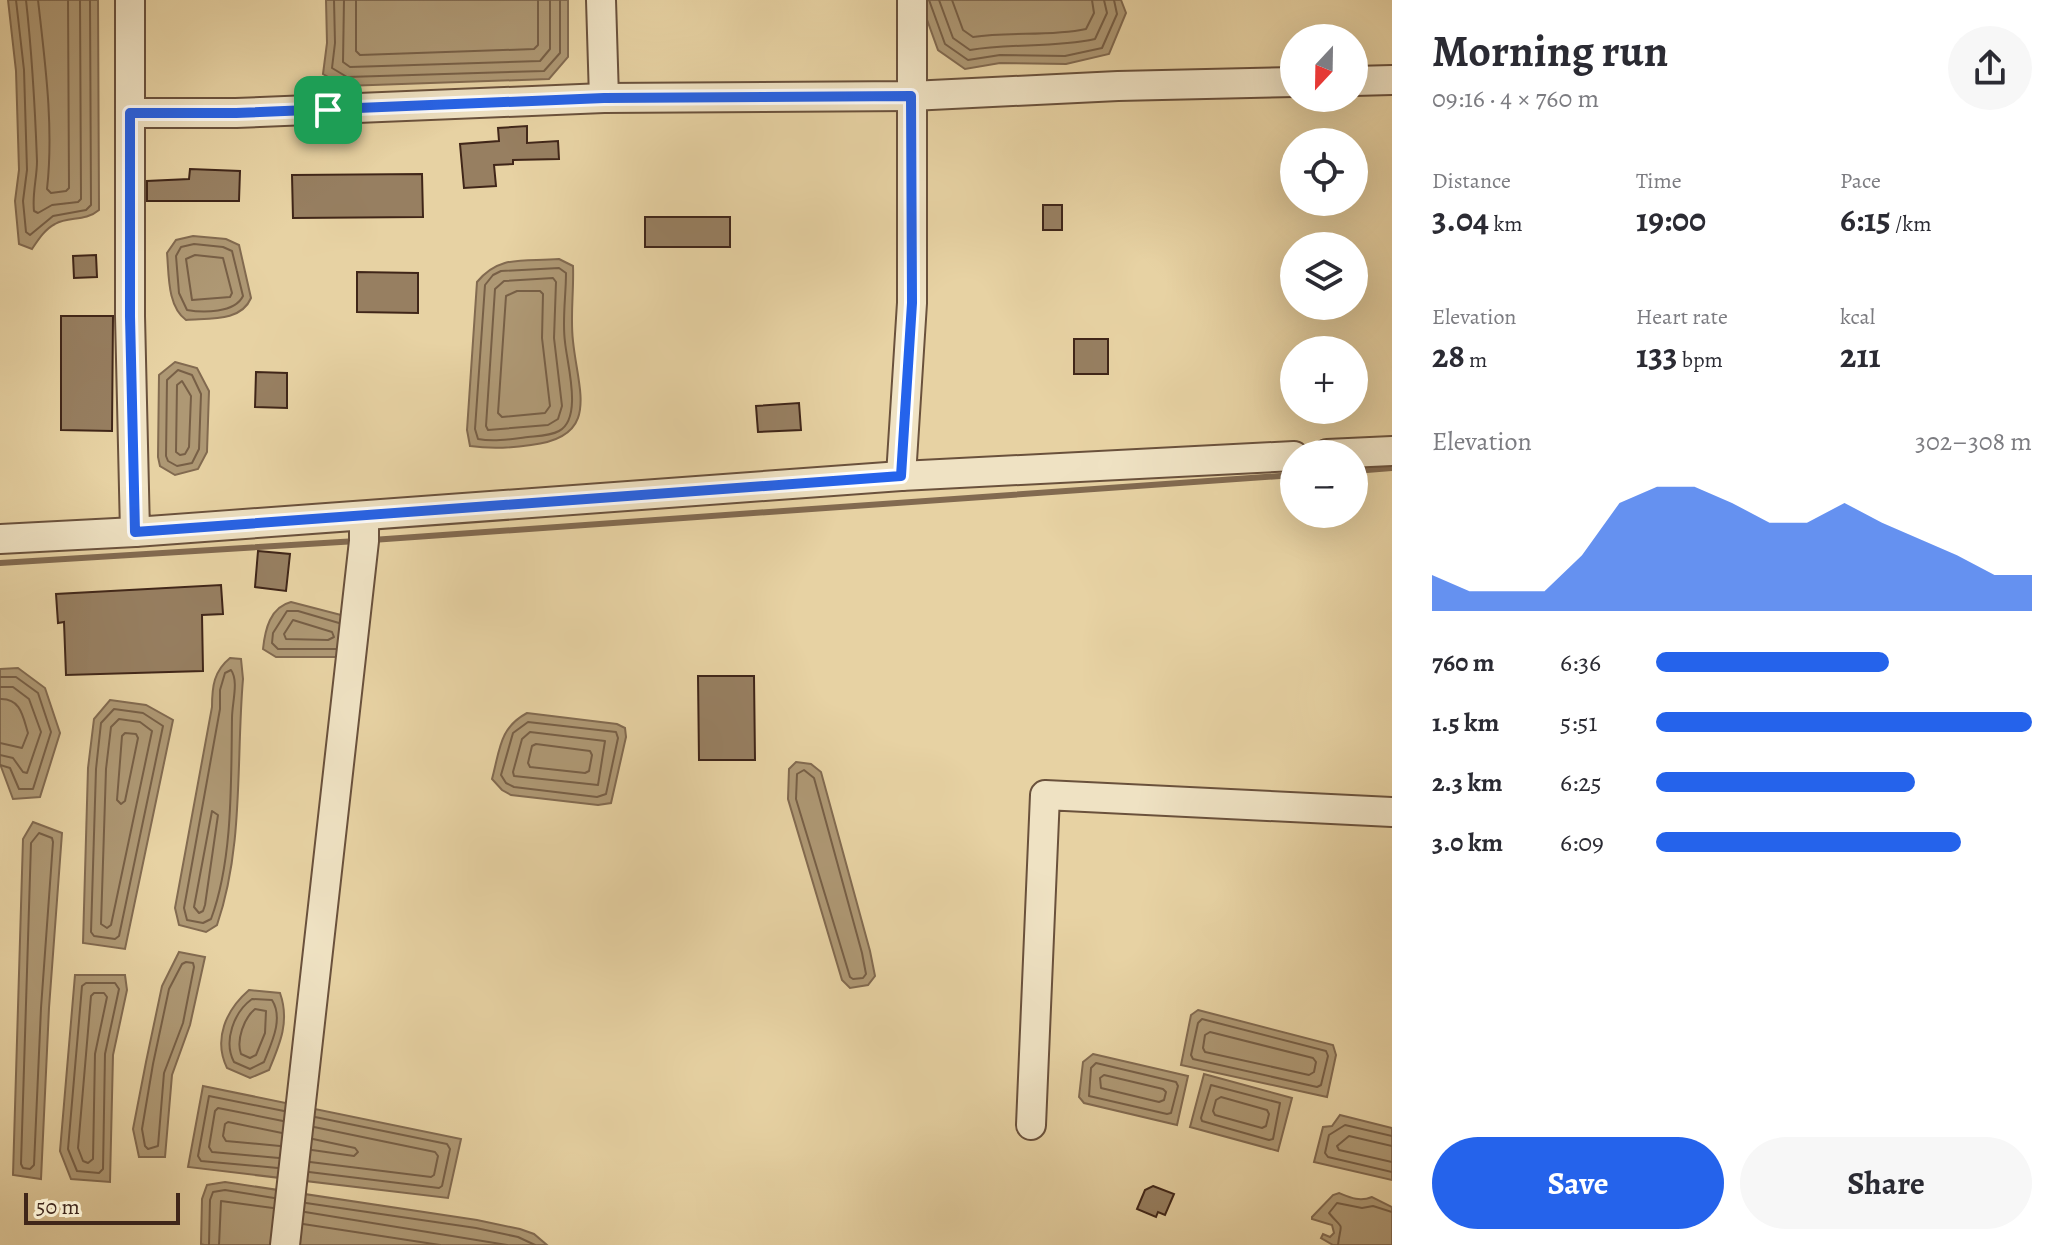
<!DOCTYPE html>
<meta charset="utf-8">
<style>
:root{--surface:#fff;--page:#f7f7f7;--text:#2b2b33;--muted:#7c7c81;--accent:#2563eb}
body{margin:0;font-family:Alegreya,serif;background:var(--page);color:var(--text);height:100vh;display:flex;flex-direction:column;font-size:30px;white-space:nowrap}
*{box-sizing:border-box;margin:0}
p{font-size:26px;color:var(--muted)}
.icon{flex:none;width:44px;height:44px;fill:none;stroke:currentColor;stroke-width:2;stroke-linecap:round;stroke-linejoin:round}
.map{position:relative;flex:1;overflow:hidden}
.side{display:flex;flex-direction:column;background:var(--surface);width:680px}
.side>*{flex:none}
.needle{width:52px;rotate:202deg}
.tools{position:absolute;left:1280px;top:24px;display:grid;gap:16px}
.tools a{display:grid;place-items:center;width:88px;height:88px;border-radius:50%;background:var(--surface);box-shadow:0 8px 32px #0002;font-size:40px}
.scale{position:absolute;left:24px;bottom:20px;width:156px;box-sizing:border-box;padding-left:8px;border:4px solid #402619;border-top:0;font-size:22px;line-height:28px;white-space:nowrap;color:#402619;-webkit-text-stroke:6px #efe2c3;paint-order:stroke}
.pin{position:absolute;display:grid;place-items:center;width:68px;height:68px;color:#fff;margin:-34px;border-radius:16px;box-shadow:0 4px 12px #0006}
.round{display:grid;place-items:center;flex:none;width:84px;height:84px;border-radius:42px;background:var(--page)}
.head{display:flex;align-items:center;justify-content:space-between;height:136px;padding:0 40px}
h1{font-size:44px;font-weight:700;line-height:60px}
.figures{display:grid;grid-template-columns:repeat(3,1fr);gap:12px;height:136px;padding:8px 40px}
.figures div{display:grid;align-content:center}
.figures b{font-size:34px;font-weight:700}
.figures small{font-size:22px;font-weight:400}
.figures p{font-size:22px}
.chart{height:224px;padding:16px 40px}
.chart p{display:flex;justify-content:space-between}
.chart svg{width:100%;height:144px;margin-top:8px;fill:var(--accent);opacity:.7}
.cta{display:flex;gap:16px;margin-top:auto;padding:16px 40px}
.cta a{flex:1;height:92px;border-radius:48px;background:var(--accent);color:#fff;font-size:32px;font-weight:700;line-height:92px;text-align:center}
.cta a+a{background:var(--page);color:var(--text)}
ul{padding:0 40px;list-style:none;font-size:26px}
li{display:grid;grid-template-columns:128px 96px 1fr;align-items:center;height:60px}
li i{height:20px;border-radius:10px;background:var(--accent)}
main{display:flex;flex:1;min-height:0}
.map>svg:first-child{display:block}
</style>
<main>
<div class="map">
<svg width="1392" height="1245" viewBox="0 0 1392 1245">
<rect width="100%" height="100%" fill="#e7d2a3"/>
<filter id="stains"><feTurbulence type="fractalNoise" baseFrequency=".0025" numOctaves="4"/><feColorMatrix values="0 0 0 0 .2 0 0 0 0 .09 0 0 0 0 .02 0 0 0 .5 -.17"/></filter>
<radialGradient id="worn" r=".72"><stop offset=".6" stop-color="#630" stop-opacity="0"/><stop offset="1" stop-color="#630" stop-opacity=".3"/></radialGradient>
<g fill="#ae9874" stroke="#826a50" stroke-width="2">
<path d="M 8,0 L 98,0 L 99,210 C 85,222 69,216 55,224 C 45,229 38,240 32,249 L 19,244 L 15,201 L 19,170 L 16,71 Z"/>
<path d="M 326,0 L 568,0 L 568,57 L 549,79 L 344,86 L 323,74 L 327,43 Z"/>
<path d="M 922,0 L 1121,0 L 1126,13 L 1109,54 L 1066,64 L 1000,63 L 965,69 L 938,50 L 921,3 Z"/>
<path d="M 193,236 L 226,239 L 239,245 L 251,298 C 241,322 209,318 186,320 C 167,306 169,274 167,253 L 176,240 Z"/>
<path d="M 559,259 L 573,266 C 574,291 570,317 573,341 C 578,391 601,437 531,445 C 511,448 490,449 470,446 L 467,430 L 477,282 C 500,254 525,262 559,259 Z"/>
<path d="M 175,362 L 197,368 L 209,391 L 207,452 L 198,469 L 175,475 L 160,466 L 158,457 L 159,375 Z"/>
<path d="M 291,602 L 345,616 L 342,657 L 276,657 L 263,649 C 265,630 270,607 291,602 Z"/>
<path d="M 230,658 L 241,659 L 243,679 C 236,760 244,846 217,925 L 206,932 L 179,925 L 175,908 L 212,707 C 212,686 214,671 230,658 Z"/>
<path d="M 18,668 L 45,688 L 60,733 L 40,797 L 13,799 L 0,764 L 0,669 Z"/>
<path d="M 110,700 L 146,705 L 173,720 L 125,949 L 83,943 L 88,768 L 94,719 Z"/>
<path d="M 527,713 L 617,724 L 625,728 L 626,737 L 611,803 L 598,805 L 511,795 L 502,790 L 492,779 C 500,750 499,728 527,713 Z"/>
<path d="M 796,762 L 811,764 L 821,772 L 870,951 L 875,976 L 868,985 L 850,988 L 842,980 L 788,799 L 789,769 Z"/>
<path d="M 33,822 L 62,833 L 49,1008 L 41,1179 L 13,1175 L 23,839 Z"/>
<path d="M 179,952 L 205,957 L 190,1025 L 172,1075 L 165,1157 L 139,1157 L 133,1129 L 146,1062 L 162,986 Z"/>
<path d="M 75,975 L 125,975 L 127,990 L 113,1055 L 110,1182 L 71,1179 L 60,1151 Z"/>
<path d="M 249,990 L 280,993 C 290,1021 280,1044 269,1070 L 250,1078 L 227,1068 C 213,1039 226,1010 249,990 Z"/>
<path d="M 1198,1010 L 1333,1045 L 1336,1055 L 1327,1097 L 1181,1065 L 1191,1015 Z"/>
<path d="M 1093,1054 L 1188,1076 L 1177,1125 L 1084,1103 L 1079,1097 L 1083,1062 Z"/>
<path d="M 1204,1074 L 1292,1098 L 1278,1151 L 1190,1127 Z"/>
<path d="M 203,1086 L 461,1139 L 448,1198 L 188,1167 Z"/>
<path d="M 1340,1115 L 1392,1128 L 1392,1180 L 1314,1162 L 1323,1127 L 1332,1126 Z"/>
<path d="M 225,1182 L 477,1220 L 520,1229 L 534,1234 L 547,1245 L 204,1245 L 201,1244 L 202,1199 L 207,1185 Z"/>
<path d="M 1339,1193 C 1351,1198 1360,1202 1372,1197 L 1392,1207 L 1392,1245 L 1333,1245 L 1321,1238 L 1323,1234 L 1330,1237 L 1334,1233 L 1332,1225 L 1312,1219 L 1312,1217 L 1333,1195 Z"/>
</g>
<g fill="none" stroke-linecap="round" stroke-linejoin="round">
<g stroke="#775f46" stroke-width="2">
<path d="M 16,0 L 24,70 L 27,170 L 23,201 L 26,232 L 30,235 L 53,216 L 86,210 L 91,205 L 90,0"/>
<path d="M 26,0 C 32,54 35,107 37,161 C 37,178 32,194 34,211 L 38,213 L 52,205 L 78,202 L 81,199 L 80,0"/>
<path d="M 38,0 C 45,62 54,127 47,189 L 51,193 L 66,191 L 69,188 L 68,0"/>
<path d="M 334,0 L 335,43 L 332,68 L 347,77 L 544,71 L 560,53 L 560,0"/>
<path d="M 344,0 L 343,62 L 350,67 L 540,61 L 550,49 L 550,0"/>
<path d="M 356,0 L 356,51 L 360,55 L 534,49 L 538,45 L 538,0"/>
<path d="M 929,0 L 945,44 L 968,60 L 1000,55 L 1065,56 L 1102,48 L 1117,14 L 1114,0"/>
<path d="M 939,0 L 953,38 L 970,50 C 1012,43 1054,48 1095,39 L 1107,13 L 1104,0"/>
<path d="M 952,0 L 963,30 L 973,37 C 1011,31 1049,37 1086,29 L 1094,13 L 1092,0"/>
<path d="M 194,244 L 223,247 L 232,251 L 243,296 C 235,313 203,313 187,310 L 179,293 L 176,256 L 181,247 Z"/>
<path d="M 195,255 L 223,258 L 232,293 L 230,297 L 192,300 L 186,259 Z"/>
<path d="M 559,268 L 566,273 C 566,296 562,320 565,342 C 567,364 583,418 559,431 C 550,436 538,436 528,437 C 512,439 494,442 478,439 L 475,429 L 485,285 L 493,275 L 501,271 Z"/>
<path d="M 553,278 L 556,282 L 554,338 L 562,406 L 558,419 L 548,425 L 488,430 L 486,426 L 495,289 L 504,281 Z"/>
<path d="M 517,291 L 540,291 L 543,294 L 542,338 L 550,406 L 545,413 L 502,417 L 498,413 L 506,296 Z"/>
<path d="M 178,370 L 192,375 L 201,394 L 199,449 L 192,463 L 177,466 L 168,461 L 166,456 L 167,380 Z"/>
<path d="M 182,381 L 191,396 L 189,447 L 185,454 L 180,455 L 176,452 L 177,385 Z"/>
<path d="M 293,620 L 332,632 L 334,637 L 328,640 L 286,639 L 284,634 Z"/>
<path d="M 336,649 L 278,649 L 272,643 L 273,633 L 287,611 L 298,611 L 339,623"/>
<path d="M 231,670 C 239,681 232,703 232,718 C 231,781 233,860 211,919 L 203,923 L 187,920 L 184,908 L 220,709 L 220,690 L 225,673 Z"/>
<path d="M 0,677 L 16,677 L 38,693 L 51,732 L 33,789 L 19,789 L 10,768 L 0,765"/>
<path d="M 0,687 L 13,687 L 29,699 L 41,732 L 27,773 L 23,772 L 13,758 L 0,755"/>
<path d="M 0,699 C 21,698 23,717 28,733 L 22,748 L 0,743"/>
<path d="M 114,709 L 143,713 L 163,726 L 119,936 L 115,939 L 94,936 L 91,932 L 96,769 L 101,723 Z"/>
<path d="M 119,719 L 140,722 L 152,731 L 111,925 L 107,928 L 101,924 L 106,769 L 111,727 Z"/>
<path d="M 528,722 L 616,732 L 618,738 L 606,794 L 597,797 L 514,787 L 506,783 L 501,775 L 513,733 Z"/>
<path d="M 530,732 L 605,741 L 598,785 L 514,776 L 513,772 L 522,739 Z"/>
<path d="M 125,733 L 136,734 L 138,738 L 125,801 L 121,804 L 117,800 L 122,736 Z"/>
<path d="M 536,744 L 590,751 L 592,755 L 589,771 L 585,773 L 530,767 L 528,763 L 532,746 Z"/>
<path d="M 804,770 L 814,778 L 862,953 L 866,974 L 863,978 L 853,979 L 850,977 L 796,799 L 797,774 Z"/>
<path d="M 212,811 L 218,815 L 205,905 L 203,911 L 199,913 L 194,907 Z"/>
<path d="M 39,833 L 52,838 L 53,842 L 41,1008 L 34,1165 L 30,1169 L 23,1168 L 21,1164 L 31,843 Z"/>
<path d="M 186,962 L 193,963 L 194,967 L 183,1023 L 164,1073 L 158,1146 L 148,1149 L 145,1146 L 142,1129 L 153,1064 L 169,989 L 182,964 Z"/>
<path d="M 86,983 L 115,983 L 119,989 L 105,1054 L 103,1169 L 99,1173 L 77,1171 L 68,1149 L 82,986 Z"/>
<path d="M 94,993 L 104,993 L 107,997 L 95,1054 L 93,1159 L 88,1163 L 83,1161 L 78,1148 L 91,996 Z"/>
<path d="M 252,999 L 272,1000 C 284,1019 271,1044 264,1062 L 250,1069 L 234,1062 C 223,1041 234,1012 252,999 Z"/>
<path d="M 255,1009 L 266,1011 L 265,1033 L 256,1055 L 250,1058 L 241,1054 C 236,1040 244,1018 255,1009 Z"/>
<path d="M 1202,1019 L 1326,1051 L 1328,1056 L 1321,1085 L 1317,1087 L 1193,1059 L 1191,1055 L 1198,1023 Z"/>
<path d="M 1210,1032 L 1313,1058 L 1316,1062 L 1314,1072 L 1309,1075 L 1205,1052 L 1203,1048 L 1205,1035 Z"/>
<path d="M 1096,1063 L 1176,1082 L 1178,1086 L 1171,1113 L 1167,1114 L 1089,1096 L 1091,1068 Z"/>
<path d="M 1104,1075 L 1163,1089 L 1166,1092 L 1164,1100 L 1159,1102 L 1101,1088 L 1100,1078 Z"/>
<path d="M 1211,1085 L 1280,1103 L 1273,1139 L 1269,1140 L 1202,1121 L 1201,1118 Z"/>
<path d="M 1221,1097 L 1267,1110 L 1269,1114 L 1266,1126 L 1262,1128 L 1215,1115 L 1213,1111 L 1216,1100 Z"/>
<path d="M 1392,1136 L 1345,1125 L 1329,1135 L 1325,1153 L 1328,1157 L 1392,1172"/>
<path d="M 280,1146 L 226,1141 L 223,1136 L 225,1124 L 228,1122 L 282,1133"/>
<path d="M 1392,1146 L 1349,1136 L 1337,1146 L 1339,1150 L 1392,1162"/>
<path d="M 312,1150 L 354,1156 L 358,1152 L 355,1148 L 313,1139"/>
<path d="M 279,1158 L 212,1152 L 209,1147 L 215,1111 L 218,1108 L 283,1121"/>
<path d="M 310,1162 L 431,1177 L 434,1175 L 438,1156 L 435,1152 L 314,1127"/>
<path d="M 278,1168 L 201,1161 L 198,1156 L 209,1096 L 284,1111"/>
<path d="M 309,1172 L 439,1188 L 442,1186 L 450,1149 L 447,1144 L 315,1117"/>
<path d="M 306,1203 L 476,1228 L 518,1237 L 535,1245"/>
<path d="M 305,1212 L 507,1245"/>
<path d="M 303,1224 L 440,1245"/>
<path d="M 209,1245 L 210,1200 L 213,1192 L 225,1190 L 274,1198"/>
<path d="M 219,1245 L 221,1201 L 273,1208"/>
<path d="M 1338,1245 C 1341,1220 1345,1232 1329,1213 L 1337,1203 L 1362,1208 L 1373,1206 L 1392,1212"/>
</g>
<g stroke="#826a50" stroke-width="6">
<path d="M 1354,471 L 1392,468"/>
<path d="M 372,540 L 1294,475"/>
<path d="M 0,563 L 357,541"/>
</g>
</g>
<g fill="#977f61" stroke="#402619" stroke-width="2">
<path d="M 527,126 L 527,143 L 558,141 L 559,159 L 513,160 L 513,164 L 494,165 L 496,186 L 464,188 L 460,144 L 499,141 L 498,128 Z"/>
<path d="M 190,169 L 240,171 L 239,201 L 147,201 L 147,181 L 189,179 Z"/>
<path d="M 422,174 L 423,217 L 293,218 L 292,175 Z"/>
<rect x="1043" y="205" width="19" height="25"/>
<rect x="645" y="217" width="85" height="30"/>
<path d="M 96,255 L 97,277 L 74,278 L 73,256 Z"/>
<path d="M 357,272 L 418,273 L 418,313 L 357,312 Z"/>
<path d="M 61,316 L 113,316 L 112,431 L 61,430 Z"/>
<rect x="1074" y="339" width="34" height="35"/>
<path d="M 256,372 L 287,373 L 287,408 L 255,407 Z"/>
<path d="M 799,403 L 801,430 L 758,432 L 756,406 Z"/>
<path d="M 258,551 L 290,554 L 286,591 L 255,587 Z"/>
<path d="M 221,585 L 223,614 L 202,615 L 203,671 L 66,675 L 64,622 L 58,623 L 56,594 Z"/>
<path d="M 698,676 L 754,676 L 755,760 L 699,760 Z"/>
<path d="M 1153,1186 L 1174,1194 L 1165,1215 L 1158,1212 L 1156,1217 L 1137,1209 L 1145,1190 Z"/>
</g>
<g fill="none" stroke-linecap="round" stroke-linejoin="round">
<defs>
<g id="minor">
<path d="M 130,0 L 130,316 L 135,532 L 901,476 L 1294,456"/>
<path d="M 601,0 L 604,98"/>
<path d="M 1354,81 L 1392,80"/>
<path d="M 130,113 L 236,113 L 604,98 L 911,96 L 1118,86 L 1294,82"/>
<path d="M 1327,454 L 1392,451"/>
<path d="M 901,476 L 912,303 L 912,0"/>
<path d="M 0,539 L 135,532"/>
<path d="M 1031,1125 L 1045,795 L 1392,812"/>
<path d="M 285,1245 L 364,541 L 364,516"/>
</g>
</defs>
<use href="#minor" stroke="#6a513c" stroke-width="32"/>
<use href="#minor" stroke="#efe2c3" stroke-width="28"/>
</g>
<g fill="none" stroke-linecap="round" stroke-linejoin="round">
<defs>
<path id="route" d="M 911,96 L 912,303 L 901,476 L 135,532 L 130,316 L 130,113 L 236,113 L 604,98 Z"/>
</defs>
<use href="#route" stroke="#fff" stroke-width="16"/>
<use href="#route" stroke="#2563eb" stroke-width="10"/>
</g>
<rect width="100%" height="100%" filter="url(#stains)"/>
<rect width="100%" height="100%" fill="url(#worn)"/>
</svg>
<div class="tools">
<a><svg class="needle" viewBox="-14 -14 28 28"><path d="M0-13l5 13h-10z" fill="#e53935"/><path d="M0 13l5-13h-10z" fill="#7c7c81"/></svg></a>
<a><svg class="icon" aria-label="locate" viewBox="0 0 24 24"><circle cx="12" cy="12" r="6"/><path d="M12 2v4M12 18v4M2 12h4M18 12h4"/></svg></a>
<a><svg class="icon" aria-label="layers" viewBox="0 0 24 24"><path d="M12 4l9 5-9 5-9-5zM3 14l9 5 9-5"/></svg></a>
<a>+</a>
<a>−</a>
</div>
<div class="scale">50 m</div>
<div class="pin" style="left:328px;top:110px;background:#1e9e55"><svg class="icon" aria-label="arrive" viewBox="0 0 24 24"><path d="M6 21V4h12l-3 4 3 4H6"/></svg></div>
</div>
<section class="side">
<div class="head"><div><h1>Morning run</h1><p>09:16 · 4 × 760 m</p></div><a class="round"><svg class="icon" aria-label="share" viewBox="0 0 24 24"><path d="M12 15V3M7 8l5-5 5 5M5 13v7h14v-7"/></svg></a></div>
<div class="figures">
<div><p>Distance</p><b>3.04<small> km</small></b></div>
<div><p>Time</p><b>19:00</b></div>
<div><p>Pace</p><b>6:15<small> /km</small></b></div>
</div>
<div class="figures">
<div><p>Elevation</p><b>28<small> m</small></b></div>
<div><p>Heart rate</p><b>133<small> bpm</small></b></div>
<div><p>kcal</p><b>211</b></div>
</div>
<div class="chart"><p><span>Elevation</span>302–308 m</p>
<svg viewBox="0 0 160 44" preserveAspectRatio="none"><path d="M0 44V33L10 38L20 38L30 38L40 27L50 11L60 6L70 6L80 11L90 17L100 17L110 11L120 17L130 22L140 27L150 33L160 33V44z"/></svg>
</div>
<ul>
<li><b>760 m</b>6:36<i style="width:62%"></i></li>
<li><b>1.5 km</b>5:51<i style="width:100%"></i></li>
<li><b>2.3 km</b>6:25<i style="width:69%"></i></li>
<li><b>3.0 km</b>6:09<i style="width:81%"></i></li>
</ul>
<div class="cta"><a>Save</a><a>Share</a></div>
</section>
</main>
